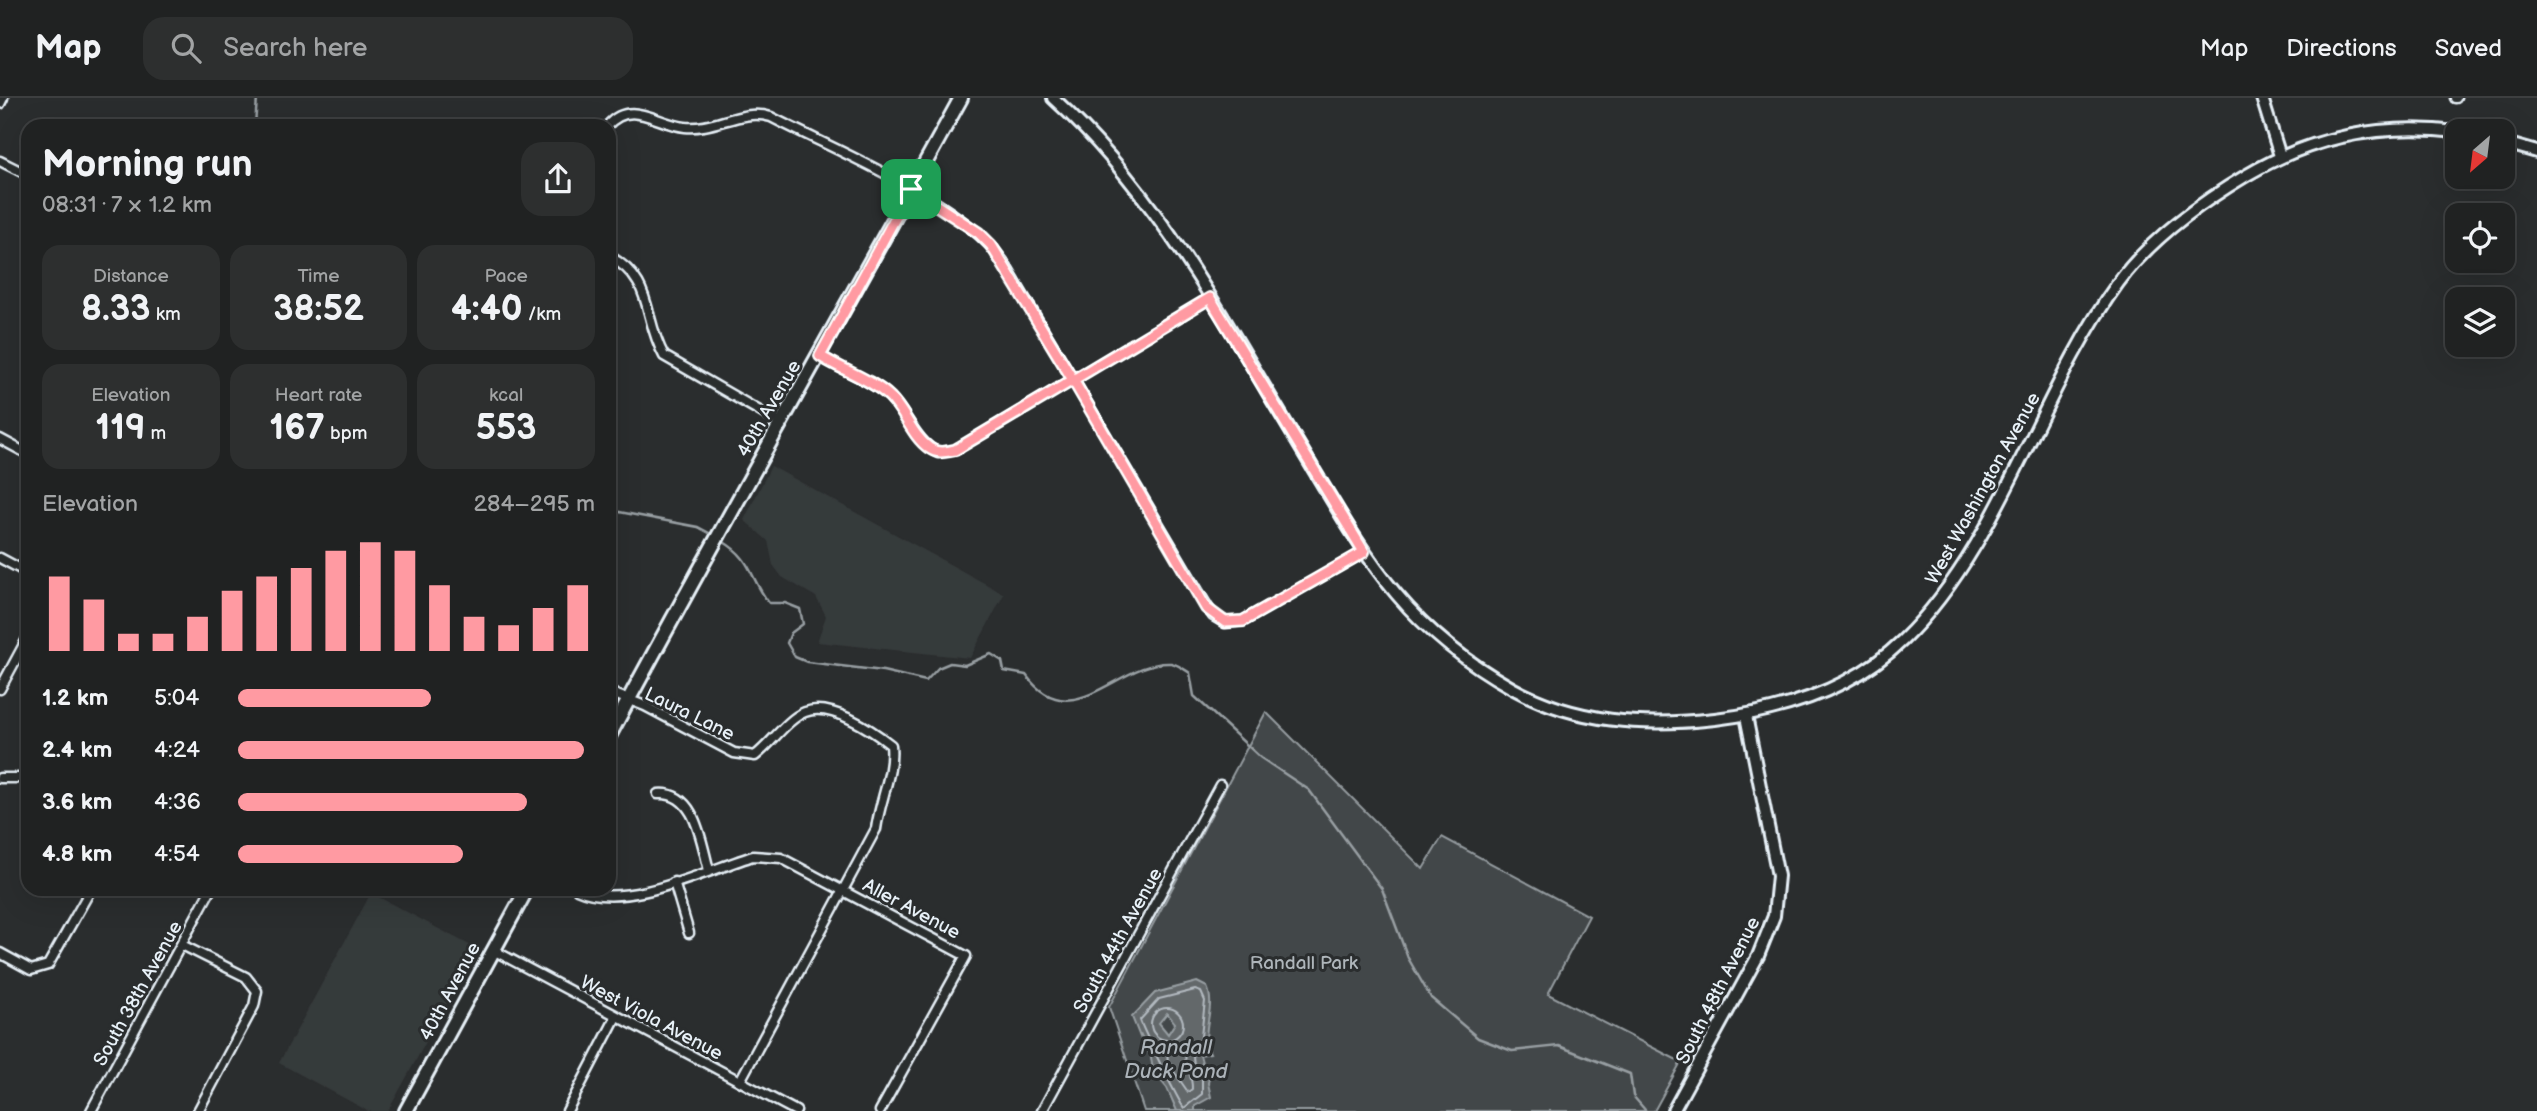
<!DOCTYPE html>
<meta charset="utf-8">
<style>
:root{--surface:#202222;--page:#2d2f2f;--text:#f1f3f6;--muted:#a2a4a5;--line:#3d3f40;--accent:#ff9aa2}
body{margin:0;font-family:"Balsamiq Sans",sans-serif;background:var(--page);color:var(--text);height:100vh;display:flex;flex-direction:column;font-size:26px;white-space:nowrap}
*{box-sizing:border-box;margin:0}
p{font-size:23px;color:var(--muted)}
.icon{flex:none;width:38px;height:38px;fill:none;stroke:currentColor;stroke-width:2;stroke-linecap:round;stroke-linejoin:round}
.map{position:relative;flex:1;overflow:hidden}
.details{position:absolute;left:21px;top:21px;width:595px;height:777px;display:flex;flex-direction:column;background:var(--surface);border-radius:21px;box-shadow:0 7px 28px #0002,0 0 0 2px var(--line)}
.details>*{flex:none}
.needle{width:46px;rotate:208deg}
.fabs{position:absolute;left:2445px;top:21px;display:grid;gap:14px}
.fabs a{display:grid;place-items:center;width:70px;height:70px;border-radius:14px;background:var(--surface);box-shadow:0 7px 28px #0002,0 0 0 2px var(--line);font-size:35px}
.pin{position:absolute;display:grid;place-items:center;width:60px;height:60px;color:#fff;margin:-30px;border-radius:14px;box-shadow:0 4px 10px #0006}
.round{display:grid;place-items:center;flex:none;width:74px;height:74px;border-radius:21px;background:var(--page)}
.head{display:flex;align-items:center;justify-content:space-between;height:119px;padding:0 21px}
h1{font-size:38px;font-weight:700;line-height:52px}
.metrics{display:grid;grid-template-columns:repeat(3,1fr);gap:10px;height:119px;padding:7px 21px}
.metrics div{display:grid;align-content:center;border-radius:18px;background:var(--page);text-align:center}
.metrics b{font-size:35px;font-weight:700}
.metrics small{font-size:19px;font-weight:400}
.metrics p{font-size:19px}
.chart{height:196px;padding:14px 21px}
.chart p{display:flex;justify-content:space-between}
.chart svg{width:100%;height:126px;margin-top:7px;stroke:var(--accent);stroke-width:6}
ul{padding:0 21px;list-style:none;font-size:23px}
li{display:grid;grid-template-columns:112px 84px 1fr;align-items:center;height:52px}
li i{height:18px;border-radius:9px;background:var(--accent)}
header{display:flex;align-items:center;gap:42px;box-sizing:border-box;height:98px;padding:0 35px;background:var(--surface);border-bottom:2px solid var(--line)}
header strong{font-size:33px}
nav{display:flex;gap:38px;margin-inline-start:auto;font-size:24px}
.search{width:490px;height:63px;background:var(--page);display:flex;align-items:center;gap:18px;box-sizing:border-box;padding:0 24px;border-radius:21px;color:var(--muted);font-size:26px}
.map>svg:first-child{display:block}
</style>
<header>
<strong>Map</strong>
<div class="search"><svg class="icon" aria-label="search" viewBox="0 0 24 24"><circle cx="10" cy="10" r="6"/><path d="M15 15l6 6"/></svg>Search here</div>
<nav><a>Map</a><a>Directions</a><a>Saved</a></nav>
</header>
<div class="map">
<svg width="2537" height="1013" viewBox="0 0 2537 1013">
<rect width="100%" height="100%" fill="#2a2d2e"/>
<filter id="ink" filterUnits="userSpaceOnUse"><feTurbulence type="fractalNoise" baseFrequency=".0143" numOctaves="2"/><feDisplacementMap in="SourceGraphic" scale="14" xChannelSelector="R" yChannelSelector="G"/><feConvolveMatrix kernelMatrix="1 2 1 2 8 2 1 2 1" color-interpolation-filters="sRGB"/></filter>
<g filter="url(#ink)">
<g fill="#363a3b">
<path d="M 771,368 L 1004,496 L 970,560 L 817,544 L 826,518 L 816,499 L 782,479 L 773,467 L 768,443 L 744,422 Z"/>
<path d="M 371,795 L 477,851 L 388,1013 L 368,1013 L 279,965 Z"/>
</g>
<path fill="#424648" stroke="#959ca0" stroke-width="2" d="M 1266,614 L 1423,771 L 1442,739 L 1589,818 L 1548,896 L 1681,964 L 1654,1013 L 1144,1013 L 1109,909 Z"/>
<path fill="#63686b" stroke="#989fa3" stroke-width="2" fill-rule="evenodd" d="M 1197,884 L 1207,889 C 1217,910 1199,934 1210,955 L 1200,957 L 1204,972 L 1211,971 L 1208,985 L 1211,999 L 1195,1008 L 1195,1013 L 1177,1013 L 1167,990 L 1153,973 L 1151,959 L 1141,937 L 1140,939 L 1132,919 L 1155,895 ZM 1167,915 L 1175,925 L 1168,936 L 1159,925 Z"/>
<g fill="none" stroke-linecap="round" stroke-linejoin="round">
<g stroke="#b3bac0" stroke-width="2">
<path d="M 1195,892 L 1201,894 L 1205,903 L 1200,947 L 1193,958 L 1194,967 L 1202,979 L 1202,996 L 1184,1010 C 1179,1004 1142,930 1140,922 L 1159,901 Z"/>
<circle cx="1167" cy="926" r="16"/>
<path d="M 1181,947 L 1186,949 C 1182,966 1193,976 1192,991 L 1188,994 L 1168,965 L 1167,953 Z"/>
</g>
<g stroke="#989fa3" stroke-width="2.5">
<path d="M 255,28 L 257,0"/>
<path d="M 609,412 L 698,429 L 713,437"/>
<path d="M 722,443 C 753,461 749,479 769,505 L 785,505 L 800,511 L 803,526 L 791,535 L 787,545 L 795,559 L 807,564 L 883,573 L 926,583 L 938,570 L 950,565 L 965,567 L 991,556 L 1002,563 L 1004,573 L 1026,577 C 1072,640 1118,562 1171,565 C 1177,566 1184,571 1190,575 L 1194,598 L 1261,660 L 1309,692 L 1382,791 L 1408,860 L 1431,900 L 1478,940 L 1512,953 L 1559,948 L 1630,976 L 1633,998 L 1646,1013"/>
</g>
<defs>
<g id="street">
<path d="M 2455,0 L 2456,0"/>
<path d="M 0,6 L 3,0"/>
<path d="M 607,28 C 631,0 656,26 685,29 C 715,32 741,10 771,19 C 840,55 958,101 1003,163 L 1213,518 L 1225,525 L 1243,523 L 1364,454"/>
<path d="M 0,63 L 28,77"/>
<path d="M 609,158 C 655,183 642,218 664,258 L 782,326"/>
<path d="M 820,258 C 840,271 864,279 883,293 C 906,310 913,342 938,355 L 955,352 L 1210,200"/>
<path d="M 0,341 L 28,356"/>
<path d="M 0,460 L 28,475"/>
<path d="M 0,591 L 28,539"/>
<path d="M 609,594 L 645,608 L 734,655 L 755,658 C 771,646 787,621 805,614 C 831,604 872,632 891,647 C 894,674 880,702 876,731 L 740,983"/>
<path d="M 0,680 L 28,680"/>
<path d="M 658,696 C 696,693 701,744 709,772"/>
<path d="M 674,784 L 689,835"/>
<path d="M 577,791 C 625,813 705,773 753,758 L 781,760 L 966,858 L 880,1013"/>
<path d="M 182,847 L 246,879 L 257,893 L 254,908 L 198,1013"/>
<path d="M 493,852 L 796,1013"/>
<path d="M 0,855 L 31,872 L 48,867 L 91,791"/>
<path d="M 91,1013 L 211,791"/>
<path d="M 567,1013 L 616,919"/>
<path d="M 1042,1013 L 1220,687"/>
</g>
<g id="secondary">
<path d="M 1053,0 C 1159,96 1226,226 1299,347 C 1363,453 1399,527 1512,590 C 1575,625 1645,629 1715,621 C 1783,613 1853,591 1903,542 C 2000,448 2039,294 2118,185 C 2151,140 2200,105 2247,77 C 2311,39 2383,25 2457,34"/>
<path d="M 2262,0 L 2280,58"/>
<path d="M 2502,44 L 2537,54"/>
<path d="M 1673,1013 L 1758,858 L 1774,818 L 1778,778 L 1746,618"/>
</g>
<g id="primary">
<path d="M 609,638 C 724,424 844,213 961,0"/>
<path d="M 406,1013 L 527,791"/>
</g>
</defs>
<use href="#street" stroke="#e8f1f8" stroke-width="13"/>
<use href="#secondary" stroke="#e8f1f8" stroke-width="16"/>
<use href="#primary" stroke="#e8f1f8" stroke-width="18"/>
<use href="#street" stroke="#2a2d2e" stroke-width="8"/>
<use href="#secondary" stroke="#2a2d2e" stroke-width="10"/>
<use href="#primary" stroke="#2a2d2e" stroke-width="12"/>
</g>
</g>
<g fill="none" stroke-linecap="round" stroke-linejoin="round" filter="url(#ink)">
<defs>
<path id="route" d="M 911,91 L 820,258 C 842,272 871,281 890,299 C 905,314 912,338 929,350 C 938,356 945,354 955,352 L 1073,282 L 1206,510 L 1225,524 L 1243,523 L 1364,454 L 1210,200 L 1073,282 L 991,147 L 979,135 L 911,91"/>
</defs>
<use href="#route" stroke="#fff" stroke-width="14"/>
<use href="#route" stroke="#ff9aa2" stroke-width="9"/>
</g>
<g text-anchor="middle" stroke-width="6" stroke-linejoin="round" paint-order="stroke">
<g font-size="19" fill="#e8f1f8" stroke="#2a2d2e">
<text transform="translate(768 310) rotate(-60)" y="7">40th Avenue</text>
<text transform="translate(1982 390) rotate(-61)" y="7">West Washington Avenue</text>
<text transform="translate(690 615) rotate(26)" y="7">Laura Lane</text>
<text transform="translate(912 810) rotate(28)" y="7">Aller Avenue</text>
<text transform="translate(1117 842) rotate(-61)" y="7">South 44th Avenue</text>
<text transform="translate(1717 892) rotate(-63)" y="7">South 48th Avenue</text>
<text transform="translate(449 893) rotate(-62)" y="7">40th Avenue</text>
<text transform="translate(137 895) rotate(-61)" y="7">South 38th Avenue</text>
<text transform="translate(652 919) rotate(28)" y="7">West Viola Avenue</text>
</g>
<g font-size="19" fill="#aeb5ba" stroke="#2a2d2e">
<text x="1304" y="871">Randall Park</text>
</g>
<g font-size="21" font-style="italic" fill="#acb3b9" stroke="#2a2d2e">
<text x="1176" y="956">Randall<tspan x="1176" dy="24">Duck Pond</tspan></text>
</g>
</g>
</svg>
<div class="fabs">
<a><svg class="needle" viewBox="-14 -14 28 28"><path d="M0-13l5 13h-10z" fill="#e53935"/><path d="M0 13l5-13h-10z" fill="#a2a4a5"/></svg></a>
<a><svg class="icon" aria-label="locate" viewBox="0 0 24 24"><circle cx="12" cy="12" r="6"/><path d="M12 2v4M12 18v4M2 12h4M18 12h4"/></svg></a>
<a><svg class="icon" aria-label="layers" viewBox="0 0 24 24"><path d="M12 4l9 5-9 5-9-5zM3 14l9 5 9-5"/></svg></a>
</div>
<div class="pin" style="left:911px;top:91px;background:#1e9e55"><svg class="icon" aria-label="arrive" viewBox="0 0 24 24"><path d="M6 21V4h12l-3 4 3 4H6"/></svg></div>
<section class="details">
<div class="head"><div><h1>Morning run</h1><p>08:31 · 7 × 1.2 km</p></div><a class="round"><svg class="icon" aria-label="share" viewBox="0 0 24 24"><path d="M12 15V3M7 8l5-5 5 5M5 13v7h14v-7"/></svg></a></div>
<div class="metrics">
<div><p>Distance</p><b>8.33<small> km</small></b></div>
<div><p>Time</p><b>38:52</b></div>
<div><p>Pace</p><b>4:40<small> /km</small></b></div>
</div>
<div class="metrics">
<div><p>Elevation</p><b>119<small> m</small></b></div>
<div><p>Heart rate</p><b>167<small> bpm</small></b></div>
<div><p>kcal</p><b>553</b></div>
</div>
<div class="chart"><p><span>Elevation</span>284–295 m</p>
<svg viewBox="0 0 160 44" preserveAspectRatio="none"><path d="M5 44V18M15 44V26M25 44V38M35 44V38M45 44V32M55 44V23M65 44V18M75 44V15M85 44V9M95 44V6M105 44V9M115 44V21M125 44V32M135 44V35M145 44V29M155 44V21"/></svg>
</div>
<ul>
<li><b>1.2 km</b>5:04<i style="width:54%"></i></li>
<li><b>2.4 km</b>4:24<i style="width:97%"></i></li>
<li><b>3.6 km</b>4:36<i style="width:81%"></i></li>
<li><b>4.8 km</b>4:54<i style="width:63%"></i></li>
</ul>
</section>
</div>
